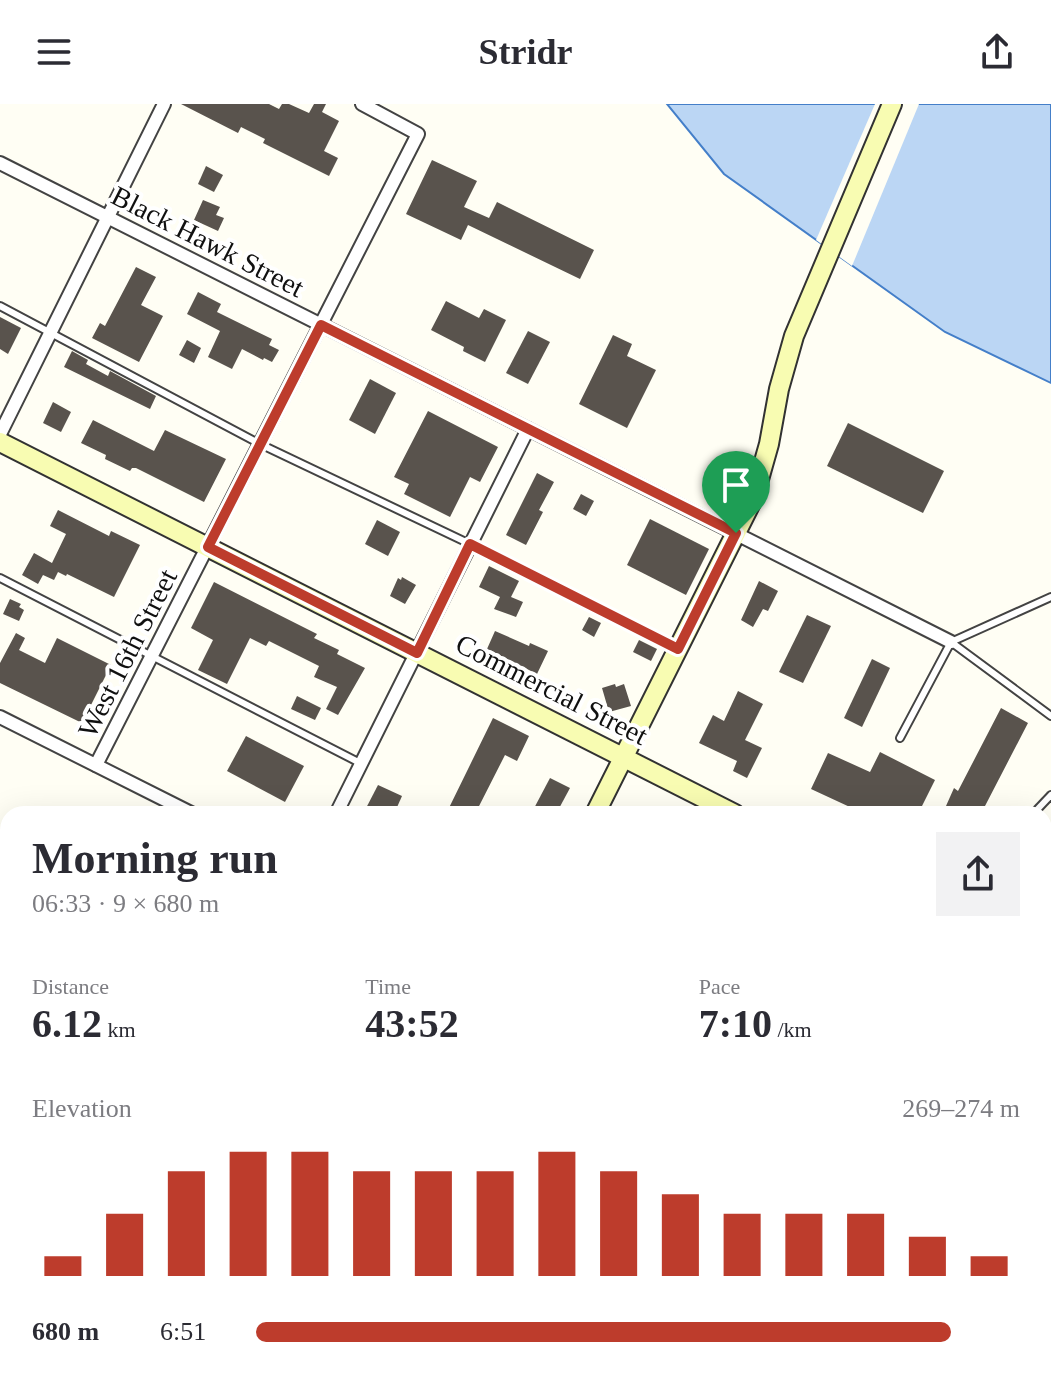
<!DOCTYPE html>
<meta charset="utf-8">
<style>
:root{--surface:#fff;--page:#f2f2f3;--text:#2b2b33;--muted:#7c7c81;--accent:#bd3c2c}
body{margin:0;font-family:"Times New Roman",serif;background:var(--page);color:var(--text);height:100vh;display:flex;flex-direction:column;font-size:30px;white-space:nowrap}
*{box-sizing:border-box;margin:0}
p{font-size:26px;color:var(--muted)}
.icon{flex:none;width:44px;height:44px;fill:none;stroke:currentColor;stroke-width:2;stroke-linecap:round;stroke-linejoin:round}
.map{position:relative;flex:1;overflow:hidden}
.sheet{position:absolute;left:0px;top:702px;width:1052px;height:572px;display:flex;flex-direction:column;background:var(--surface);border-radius:24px 24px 0 0;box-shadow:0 8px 32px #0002}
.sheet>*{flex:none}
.pin{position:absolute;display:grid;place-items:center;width:68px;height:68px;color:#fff;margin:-82px -34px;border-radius:50% 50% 50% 0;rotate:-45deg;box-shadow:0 0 8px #0007}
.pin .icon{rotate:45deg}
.round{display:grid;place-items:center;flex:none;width:84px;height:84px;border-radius:0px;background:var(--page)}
.head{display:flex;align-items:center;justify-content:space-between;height:136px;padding:0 32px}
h1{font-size:44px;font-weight:800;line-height:60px}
.metrics{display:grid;grid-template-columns:repeat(3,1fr);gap:12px;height:136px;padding:8px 32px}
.metrics div{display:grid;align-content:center}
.metrics b{font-size:40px;font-weight:800}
.metrics small{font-size:22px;font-weight:400}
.metrics p{font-size:22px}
.chart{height:224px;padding:16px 32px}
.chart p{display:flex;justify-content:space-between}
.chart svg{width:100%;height:144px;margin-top:8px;stroke:var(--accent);stroke-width:6}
ul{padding:0 32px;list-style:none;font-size:26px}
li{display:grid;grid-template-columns:128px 96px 1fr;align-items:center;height:60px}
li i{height:20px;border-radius:10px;background:var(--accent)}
header{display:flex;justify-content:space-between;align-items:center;height:104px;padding:0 32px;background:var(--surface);font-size:36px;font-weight:800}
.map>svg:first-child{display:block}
</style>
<header><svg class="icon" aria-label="menu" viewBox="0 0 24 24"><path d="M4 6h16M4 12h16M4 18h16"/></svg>Stridr<svg class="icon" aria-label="share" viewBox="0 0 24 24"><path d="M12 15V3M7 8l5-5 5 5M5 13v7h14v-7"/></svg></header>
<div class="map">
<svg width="1051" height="1274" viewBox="0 0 1051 1274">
<rect width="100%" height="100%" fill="#fffef4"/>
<g fill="#cee9be">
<path d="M 0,937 L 8,941 L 8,1157 L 0,1153 Z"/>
<path d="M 272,1266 L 651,1266 L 667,1274 L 302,1274 Z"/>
</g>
<path fill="#bbd6f4" stroke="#447fc9" stroke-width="2" d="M 667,0 L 1051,0 L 1051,279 L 945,228 L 724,70 Z"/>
<path fill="#fffef4" d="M 875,0 L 919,0 L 852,162 L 816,136 Z"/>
<g fill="#59534d">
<path d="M 181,0 L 269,0 L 279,5 L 282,0 L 289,0 L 309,9 L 314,0 L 326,0 L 322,8 L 339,17 L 324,47 L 338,54 L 329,72 L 263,39 L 265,35 L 241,23 L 238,29 Z"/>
<path d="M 432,56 L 477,77 L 464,103 L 489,114 L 497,98 L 594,146 L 580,175 L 468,121 L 461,136 L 406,110 Z"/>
<path d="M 206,62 L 223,71 L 214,88 L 198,80 Z"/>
<path d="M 203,96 L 220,103 L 216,111 L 224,114 L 218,127 L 194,116 Z"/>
<path d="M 136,163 L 156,173 L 141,201 L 163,212 L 139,258 L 92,234 L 100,219 L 105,222 Z"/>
<path d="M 198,188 L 221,200 L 217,208 L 272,235 L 269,241 L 279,246 L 272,258 L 264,254 L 263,256 L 242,245 L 232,265 L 208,253 L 220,227 L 187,210 Z"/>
<path d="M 446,197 L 479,214 L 484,205 L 506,216 L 485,258 L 463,247 L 464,243 L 431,226 Z"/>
<path d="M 0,213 L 21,224 L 8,250 L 0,245 Z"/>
<path d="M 528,227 L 550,238 L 528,280 L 506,269 Z"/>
<path d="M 613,231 L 632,240 L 627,252 L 656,266 L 627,324 L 579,300 Z"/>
<path d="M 187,236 L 201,244 L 194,259 L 179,251 Z"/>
<path d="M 72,247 L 88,256 L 86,260 L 108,272 L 110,267 L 156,292 L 150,305 L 64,263 Z"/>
<path d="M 370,275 L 396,289 L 375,330 L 349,316 Z"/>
<path d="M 53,298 L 71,308 L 61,328 L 43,319 Z"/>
<path d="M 428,307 L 498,343 L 480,378 L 470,373 L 450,413 L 404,390 L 409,380 L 394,373 Z"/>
<path d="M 93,316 L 154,347 L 165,326 L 226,355 L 204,398 L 136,364 L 132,364 L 130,367 L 105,355 L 106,351 L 81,339 Z"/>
<path d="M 848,319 L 944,367 L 923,409 L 827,362 Z"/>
<path d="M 537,369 L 554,378 L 539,406 L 543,408 L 526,441 L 506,431 Z"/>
<path d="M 581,390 L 594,397 L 586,412 L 573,405 Z"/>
<path d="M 58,406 L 109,432 L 111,427 L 140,441 L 114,493 L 67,470 L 66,472 L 58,468 L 54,476 L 43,471 L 38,480 L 22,471 L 34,449 L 52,459 L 66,430 L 50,422 Z"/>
<path d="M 650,415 L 709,445 L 686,491 L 627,461 Z"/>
<path d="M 377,416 L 400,428 L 388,452 L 365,440 Z"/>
<path d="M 489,462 L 519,477 L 511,493 L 523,498 L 516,513 L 494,505 L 500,493 L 479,483 Z"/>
<path d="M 402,473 L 416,481 L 405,500 L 390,492 L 398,474 L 401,476 Z"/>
<path d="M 759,477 L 778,487 L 768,507 L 763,505 L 753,523 L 741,516 Z"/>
<path d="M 214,478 L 317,530 L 314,534 L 339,546 L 337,550 L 365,564 L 338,611 L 326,605 L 337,583 L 314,573 L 319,562 L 269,537 L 266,542 L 250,534 L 227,580 L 198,566 L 213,536 L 191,524 Z"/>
<path d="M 10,495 L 21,500 L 19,503 L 24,506 L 19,517 L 3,510 Z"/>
<path d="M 807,511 L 831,522 L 803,579 L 779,568 Z"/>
<path d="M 589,513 L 601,519 L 594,533 L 582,526 Z"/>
<path d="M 495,527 L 529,542 L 530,539 L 548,547 L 537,570 L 487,545 Z"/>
<path d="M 16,529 L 25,534 L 19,546 L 45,559 L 57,534 L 111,561 L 82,619 L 0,579 L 0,559 Z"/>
<path d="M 639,536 L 657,545 L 651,557 L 633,548 Z"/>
<path d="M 872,555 L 890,564 L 862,623 L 844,614 Z"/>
<path d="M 615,580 L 616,583 L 624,580 L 631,602 L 609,608 L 602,584 Z"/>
<path d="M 738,587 L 763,600 L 745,636 L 762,644 L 747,674 L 733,667 L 737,657 L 699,639 L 713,611 L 724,617 Z"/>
<path d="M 297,592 L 321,604 L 315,616 L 291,605 Z"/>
<path d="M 1001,604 L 1028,619 L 985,702 L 998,710 L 962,710 L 946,702 L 954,684 L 958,687 Z"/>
<path d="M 493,614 L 529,632 L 517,657 L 505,651 L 475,710 L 446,710 Z"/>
<path d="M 246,632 L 304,662 L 285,698 L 227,667 Z"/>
<path d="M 880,648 L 935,676 L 918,710 L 848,710 L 852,704 L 811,685 L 828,649 L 870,668 Z"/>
<path d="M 550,674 L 570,684 L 556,710 L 531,710 Z"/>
<path d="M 378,681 L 402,692 L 394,710 L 363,710 Z"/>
</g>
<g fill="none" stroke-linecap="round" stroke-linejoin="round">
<defs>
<g id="lane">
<path d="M 0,202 L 260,340 L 470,440 L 675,543"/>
<path d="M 0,474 L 360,659"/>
<path d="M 951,538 L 1051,493"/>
<path d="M 900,634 L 951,538 L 1051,612"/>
<path d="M 1033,710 L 1051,691"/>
<path d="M 1044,779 L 1051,770"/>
<path d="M 1044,823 L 1051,831"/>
<path d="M 1,1205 L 8,1228"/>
<path d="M 121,1274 L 126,1266"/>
</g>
<g id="street">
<path d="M 0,59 L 951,538"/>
<path d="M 0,330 L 164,0"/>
<path d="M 0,613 L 193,710"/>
<path d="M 96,661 L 418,30 L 362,0"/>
<path d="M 336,710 L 528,325"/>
<path d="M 1044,1139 L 1051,1143"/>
<path d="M 1044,1228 L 1051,1214"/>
<path d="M 201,1266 L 203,1274"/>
<path d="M 220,1274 L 226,1266"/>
<path d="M 1020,1274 L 1024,1266"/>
</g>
<g id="secondary">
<path d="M 0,338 L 735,710"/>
<path d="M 595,710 L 754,393 L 769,340 L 779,285 L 794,232 L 892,0"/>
<path d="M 1044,882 L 1051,890"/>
<path d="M 0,1202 L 8,1199"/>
</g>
<g id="highway">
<path d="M 0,943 L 8,947"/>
<path d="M 0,1155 L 8,1159"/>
<path d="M 272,1266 L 302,1274"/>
<path d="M 645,1266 L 662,1274"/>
</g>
</defs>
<use href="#lane" stroke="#434343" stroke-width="10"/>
<use href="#street" stroke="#434343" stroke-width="16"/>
<use href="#secondary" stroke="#323232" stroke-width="22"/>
<use href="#highway" stroke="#212121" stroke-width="26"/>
<use href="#lane" stroke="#fff" stroke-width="6"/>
<use href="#street" stroke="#fff" stroke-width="12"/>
<use href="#secondary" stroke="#f8fcb2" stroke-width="18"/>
<use href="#highway" stroke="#efb862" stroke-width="22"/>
<g stroke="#bd3c2c" stroke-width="4">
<path d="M 0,885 L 8,889"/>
<path d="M 756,1266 L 772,1274"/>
</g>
</g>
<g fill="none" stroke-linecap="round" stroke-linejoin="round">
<defs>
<path id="route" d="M 321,221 L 736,429 L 678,545 L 470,440 L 417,549 L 208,443 Z"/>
</defs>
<use href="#route" stroke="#fff" stroke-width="16"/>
<use href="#route" stroke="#bd3c2c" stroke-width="10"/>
</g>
<g text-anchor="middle" stroke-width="8" stroke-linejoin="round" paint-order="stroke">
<g font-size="28" fill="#101010" stroke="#fff">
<text transform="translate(208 137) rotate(27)" y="10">Black Hawk Street</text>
<text transform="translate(127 549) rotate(-63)" y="10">West 16th Street</text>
<text transform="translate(552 585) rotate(27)" y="10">Commercial Street</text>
</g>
</g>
</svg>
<div class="pin" style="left:736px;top:429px;background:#1e9e55"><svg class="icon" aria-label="arrive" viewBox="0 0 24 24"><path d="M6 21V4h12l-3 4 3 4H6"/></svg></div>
<section class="sheet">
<div class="head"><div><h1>Morning run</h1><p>06:33 · 9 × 680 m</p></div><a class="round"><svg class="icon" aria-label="share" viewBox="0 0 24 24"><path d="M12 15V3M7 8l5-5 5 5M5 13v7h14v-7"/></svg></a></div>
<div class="metrics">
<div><p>Distance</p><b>6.12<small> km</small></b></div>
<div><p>Time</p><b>43:52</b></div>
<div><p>Pace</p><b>7:10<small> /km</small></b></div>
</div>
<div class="chart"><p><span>Elevation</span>269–274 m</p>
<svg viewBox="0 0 160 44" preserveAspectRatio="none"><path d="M5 44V38M15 44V25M25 44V12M35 44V6M45 44V6M55 44V12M65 44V12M75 44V12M85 44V6M95 44V12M105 44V19M115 44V25M125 44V25M135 44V25M145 44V32M155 44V38"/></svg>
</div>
<ul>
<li><b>680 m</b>6:51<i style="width:91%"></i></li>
</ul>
</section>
</div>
